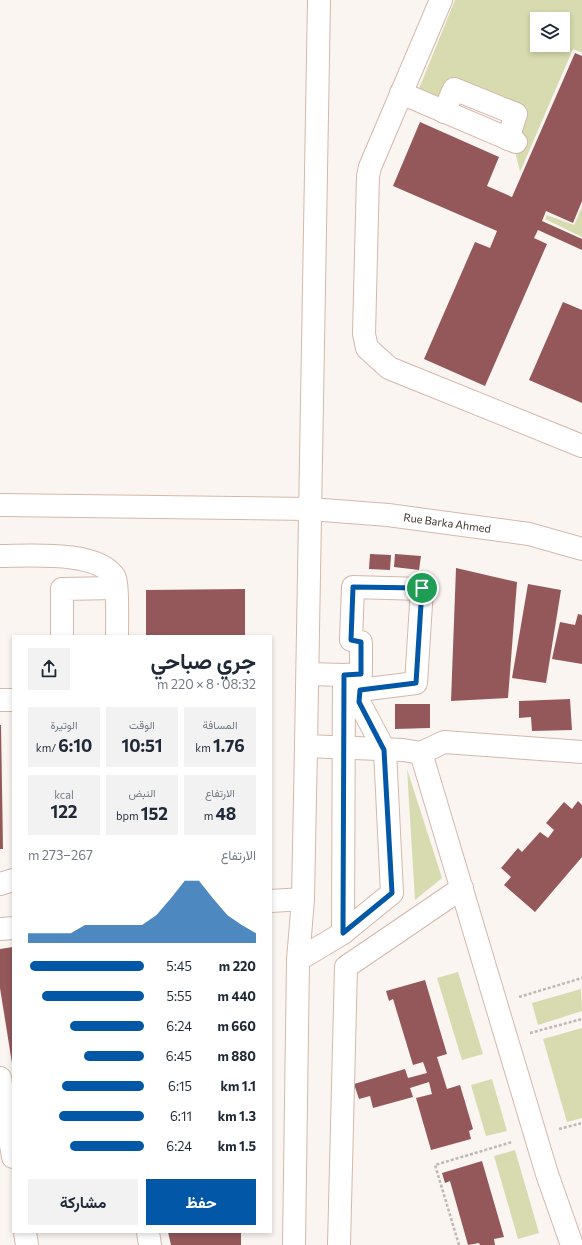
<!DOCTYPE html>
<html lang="ar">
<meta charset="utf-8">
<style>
:root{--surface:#fff;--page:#f2f2f3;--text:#1f2937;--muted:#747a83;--accent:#0258a6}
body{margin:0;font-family:Commissioner,Vazirmatn,sans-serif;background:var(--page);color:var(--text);direction:rtl;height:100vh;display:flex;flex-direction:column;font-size:15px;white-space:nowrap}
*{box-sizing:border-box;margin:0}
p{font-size:13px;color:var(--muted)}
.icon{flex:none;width:22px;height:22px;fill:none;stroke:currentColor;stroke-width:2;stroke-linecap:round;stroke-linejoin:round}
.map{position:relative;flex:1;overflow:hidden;direction:ltr}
.side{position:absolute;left:12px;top:635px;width:260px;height:598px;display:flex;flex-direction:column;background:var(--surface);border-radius:0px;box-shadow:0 2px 6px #0003;direction:rtl}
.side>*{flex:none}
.tools{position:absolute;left:530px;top:12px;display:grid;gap:8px}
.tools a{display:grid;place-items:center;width:40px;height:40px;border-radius:0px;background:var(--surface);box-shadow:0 2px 6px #0003;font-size:20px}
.pin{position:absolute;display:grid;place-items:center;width:34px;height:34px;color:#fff;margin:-17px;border:2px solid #fff;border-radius:50%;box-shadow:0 1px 4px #0007}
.round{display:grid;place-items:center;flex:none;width:42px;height:42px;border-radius:0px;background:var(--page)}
.headline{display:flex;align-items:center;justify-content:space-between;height:68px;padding:0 16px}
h1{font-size:22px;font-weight:700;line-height:30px}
.metrics{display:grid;grid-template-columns:repeat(3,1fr);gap:6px;height:68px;padding:4px 16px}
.metrics div{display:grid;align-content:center;border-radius:0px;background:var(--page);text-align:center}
.metrics b{font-size:17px;font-weight:700}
.metrics small{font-size:11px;font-weight:400}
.metrics p{font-size:11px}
.chart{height:112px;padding:8px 16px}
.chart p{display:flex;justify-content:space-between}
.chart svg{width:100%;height:72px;margin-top:4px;fill:var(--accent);opacity:.7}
.cta{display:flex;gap:8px;margin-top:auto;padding:8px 16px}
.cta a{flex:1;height:46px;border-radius:0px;background:var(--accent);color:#fff;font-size:16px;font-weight:700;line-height:46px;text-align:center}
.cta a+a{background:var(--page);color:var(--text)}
ul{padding:0 16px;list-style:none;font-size:13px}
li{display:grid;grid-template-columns:64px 48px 1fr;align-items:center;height:30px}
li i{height:10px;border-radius:5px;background:var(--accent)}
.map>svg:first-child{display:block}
</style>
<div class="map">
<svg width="582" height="1245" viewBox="0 0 582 1245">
<rect width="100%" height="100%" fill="#fbf5f2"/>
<g fill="#d8daaf" fill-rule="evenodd">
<path d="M 455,0 L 582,0 L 582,53 L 573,49 L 520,172 L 515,151 L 518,133 L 527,110 L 449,78 L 440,100 L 418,91 ZM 537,19 L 563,19 L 563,45 L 537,45 Z"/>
<path d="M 582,207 L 582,237 L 545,219 L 547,215 L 574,225 Z"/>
<path d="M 407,769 L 442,878 L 415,900 Z"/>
<path d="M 458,972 L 483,1054 L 462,1060 L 437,978 Z"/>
<path d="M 581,989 L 582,1011 L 538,1025 L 532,1003 Z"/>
<path d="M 582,1028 L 582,1118 L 567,1122 L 543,1039 Z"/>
<path d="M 492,1079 L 507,1131 L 486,1136 L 471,1085 Z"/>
<path d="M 515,1150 L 539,1233 L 518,1239 L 494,1156 Z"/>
</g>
<g fill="#94585b">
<path d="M 575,53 L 582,56 L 582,201 L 573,223 L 546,211 L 542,221 L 582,239 L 582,250 L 538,230 L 534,238 L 547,244 L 485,386 L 424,359 L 475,242 L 490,248 L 497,231 L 393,186 L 420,122 L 499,157 L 487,186 L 512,197 Z"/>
<path d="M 563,302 L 582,310 L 582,403 L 529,380 Z"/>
<path d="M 370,554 L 391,555 L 390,570 L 369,569 Z"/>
<path d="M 395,554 L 421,556 L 419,570 L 394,567 Z"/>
<path d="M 456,568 L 517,582 L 508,698 L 451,701 Z"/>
<path d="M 528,584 L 561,590 L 546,683 L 512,678 Z"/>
<path d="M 245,589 L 245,636 L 146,636 L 146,590 Z"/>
<path d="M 578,614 L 582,615 L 582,664 L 552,659 L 560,622 L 575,625 Z"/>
<path d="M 570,699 L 572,730 L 532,731 L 531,717 L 519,718 L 519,701 Z"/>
<path d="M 395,704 L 430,704 L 430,728 L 395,729 Z"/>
<path d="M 0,725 L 1,725 L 3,849 L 0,849 Z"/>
<path d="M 578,801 L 582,805 L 582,857 L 535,912 L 504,885 L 511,877 L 501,868 L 518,848 L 522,852 L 540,832 L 548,838 L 554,830 L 546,823 L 564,802 L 572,809 Z"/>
<path d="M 13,947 L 13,1063 L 12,1063 L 0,988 L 0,949 Z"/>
<path d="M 425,980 L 447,1054 L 437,1057 L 447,1089 L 460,1085 L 473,1129 L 469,1131 L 471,1139 L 431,1150 L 416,1098 L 432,1094 L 429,1082 L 410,1088 L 413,1097 L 373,1108 L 370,1096 L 359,1099 L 354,1084 L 405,1069 L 408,1078 L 427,1073 L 423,1062 L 413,1065 L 393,999 L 389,1001 L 386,991 Z"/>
<path d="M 482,1161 L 504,1237 L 494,1239 L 495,1245 L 480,1245 L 479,1243 L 468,1245 L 450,1181 L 445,1183 L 442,1173 Z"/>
<path d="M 168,1232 L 241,1232 L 241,1245 L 171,1245 Z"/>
</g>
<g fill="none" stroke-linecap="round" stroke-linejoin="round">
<defs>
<g id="street">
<path d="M 441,0 L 370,167 L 368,176 L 364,334 L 367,348 L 389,368 L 582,446"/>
<path d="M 401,93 L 516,142"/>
<path d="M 444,112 L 454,89 L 516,114 L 508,139"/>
<path id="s1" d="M 0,505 L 310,509 L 388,515 L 529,534 L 582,549"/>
<path d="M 0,556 C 29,556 99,550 115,578 C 118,582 117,628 117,636"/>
<path d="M 353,587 L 422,589 L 416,683 L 360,690 L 359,702 L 385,751 L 392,893 L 343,933 L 344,675 L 361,674 L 361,642 L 351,640 Z"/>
<path d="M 62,636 L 62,589 L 116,588"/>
<path d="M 308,674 L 344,675 L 351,688"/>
<path d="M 0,700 L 13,700"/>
<path d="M 306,746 L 403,750 L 421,753"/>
<path d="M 0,884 L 13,880"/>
<path d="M 271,901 L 303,899"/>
<path d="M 0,929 L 13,928"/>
<path d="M 298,960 L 343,933"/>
<path d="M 0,1078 L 13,1157"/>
<path d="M 25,1232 L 27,1245"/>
<path d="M 148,1232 L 150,1245"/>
<path d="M 294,1245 L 298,960 L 303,899 L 306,746 L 319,0"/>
<path d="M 339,1245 L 346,967 L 462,888"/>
<path d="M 572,1245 L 547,1174 L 421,753 L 444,742 L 582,752"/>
</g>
</defs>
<use href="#street" stroke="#d4b8aa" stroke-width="24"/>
<g stroke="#bfb8b4" stroke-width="2.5" stroke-dasharray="3 2" stroke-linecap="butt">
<path d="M 519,997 L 582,978"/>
<path d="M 530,1033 L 582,1019"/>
<path d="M 559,1129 L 582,1123"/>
<path d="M 459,1245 L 435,1165 L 512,1142"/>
</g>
<use href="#street" stroke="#fff" stroke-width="22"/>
</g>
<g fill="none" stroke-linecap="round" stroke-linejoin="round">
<defs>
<path id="route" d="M 353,587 L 422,588 L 416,683 L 360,690 L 359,702 L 384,750 L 392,893 L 343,933 L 344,675 L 361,674 L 361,642 L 351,640 Z"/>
</defs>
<use href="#route" stroke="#fff" stroke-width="8"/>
<use href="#route" stroke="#0258a6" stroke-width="5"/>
</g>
<g text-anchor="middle" stroke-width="4" stroke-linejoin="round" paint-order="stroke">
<g font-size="11" fill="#3e332e" stroke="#fbf5f2">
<text dy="4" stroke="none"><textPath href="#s1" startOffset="448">Rue Barka Ahmed</textPath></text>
</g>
</g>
</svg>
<div class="tools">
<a><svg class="icon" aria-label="layers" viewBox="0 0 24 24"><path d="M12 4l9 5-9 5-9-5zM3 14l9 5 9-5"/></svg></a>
</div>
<div class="pin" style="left:422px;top:588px;background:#1e9e55"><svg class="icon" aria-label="arrive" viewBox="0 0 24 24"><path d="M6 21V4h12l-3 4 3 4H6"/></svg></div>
<section class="side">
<div class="headline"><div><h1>جري صباحي</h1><p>08:32 · 8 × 220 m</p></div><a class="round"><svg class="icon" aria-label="share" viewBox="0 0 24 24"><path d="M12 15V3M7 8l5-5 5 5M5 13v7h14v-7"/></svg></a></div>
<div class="metrics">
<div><p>المسافة</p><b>1.76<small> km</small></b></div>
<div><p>الوقت</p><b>10:51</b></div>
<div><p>الوتيرة</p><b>6:10<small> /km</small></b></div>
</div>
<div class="metrics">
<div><p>الارتفاع</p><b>48<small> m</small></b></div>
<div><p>النبض</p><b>152<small> bpm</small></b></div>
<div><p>kcal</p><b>122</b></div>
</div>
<div class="chart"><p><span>الارتفاع</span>267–273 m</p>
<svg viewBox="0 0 160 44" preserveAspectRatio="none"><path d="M0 44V38L10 38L20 38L30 38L40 33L50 33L60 33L70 33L80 33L90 27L100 17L110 6L120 6L130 17L140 27L150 33L160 38V44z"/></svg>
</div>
<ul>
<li><b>220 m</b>5:45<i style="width:98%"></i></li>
<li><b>440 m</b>5:55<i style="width:88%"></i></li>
<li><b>660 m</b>6:24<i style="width:64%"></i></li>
<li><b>880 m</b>6:45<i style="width:52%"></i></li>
<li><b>1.1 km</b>6:15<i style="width:71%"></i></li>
<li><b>1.3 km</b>6:11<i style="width:73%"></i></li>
<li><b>1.5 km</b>6:24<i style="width:64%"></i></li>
</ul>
<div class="cta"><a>حفظ</a><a>مشاركة</a></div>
</section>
</div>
